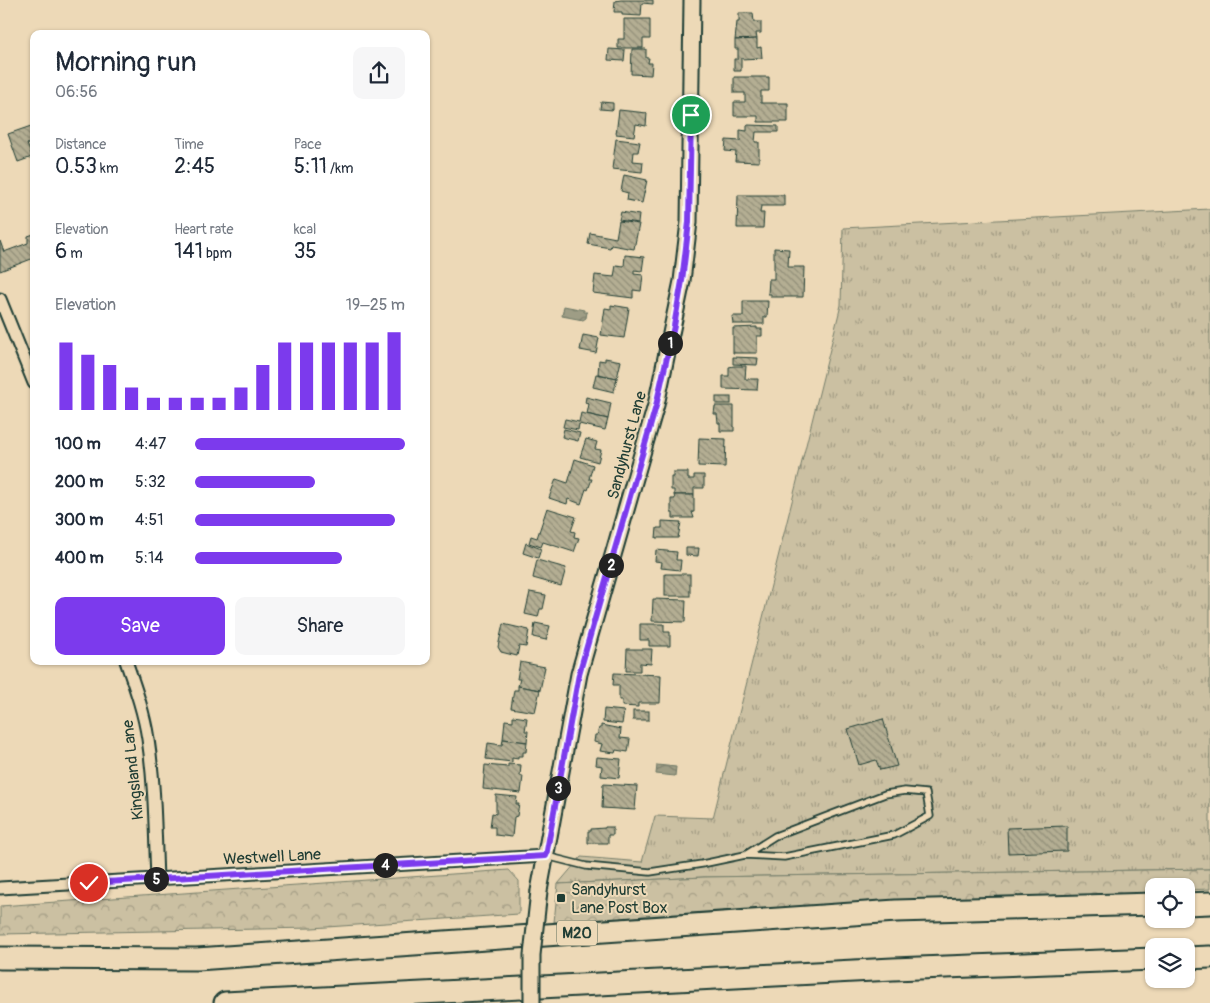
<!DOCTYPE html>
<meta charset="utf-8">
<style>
:root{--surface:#fff;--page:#f6f6f7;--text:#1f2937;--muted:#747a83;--accent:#7c3aed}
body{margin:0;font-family:Pangolin,sans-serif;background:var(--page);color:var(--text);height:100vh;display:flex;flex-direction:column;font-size:19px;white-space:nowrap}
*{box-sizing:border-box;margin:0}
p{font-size:16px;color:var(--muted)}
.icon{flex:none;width:28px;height:28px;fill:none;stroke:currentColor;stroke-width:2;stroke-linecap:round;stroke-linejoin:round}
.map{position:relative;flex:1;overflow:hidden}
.side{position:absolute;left:30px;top:30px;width:400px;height:635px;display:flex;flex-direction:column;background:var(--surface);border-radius:10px;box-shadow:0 1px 4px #0004}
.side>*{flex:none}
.fabs{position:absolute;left:1145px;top:878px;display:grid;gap:10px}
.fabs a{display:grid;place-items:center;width:50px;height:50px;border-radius:10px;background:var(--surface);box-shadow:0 1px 4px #0004;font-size:25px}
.pin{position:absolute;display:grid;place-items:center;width:42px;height:42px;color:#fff;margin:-21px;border:2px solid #fff;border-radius:50%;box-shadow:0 1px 5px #0007}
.km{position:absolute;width:25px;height:25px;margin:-12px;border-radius:50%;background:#222;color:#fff;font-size:14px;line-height:25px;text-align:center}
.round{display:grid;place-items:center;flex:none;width:52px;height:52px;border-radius:10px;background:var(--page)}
.head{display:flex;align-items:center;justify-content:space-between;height:85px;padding:0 25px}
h1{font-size:28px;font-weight:600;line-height:38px}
.figures{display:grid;grid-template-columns:repeat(3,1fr);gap:8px;height:85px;padding:5px 25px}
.figures div{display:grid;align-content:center}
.figures b{font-size:21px;font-weight:600}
.figures small{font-size:14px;font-weight:400}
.figures p{font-size:14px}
.chart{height:140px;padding:10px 25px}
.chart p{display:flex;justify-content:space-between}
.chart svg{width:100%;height:90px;margin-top:5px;stroke:var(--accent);stroke-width:6}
.cta{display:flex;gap:10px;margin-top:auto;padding:10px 25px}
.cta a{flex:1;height:58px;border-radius:10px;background:var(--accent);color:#fff;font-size:20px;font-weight:600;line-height:58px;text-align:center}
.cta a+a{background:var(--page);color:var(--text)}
ul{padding:0 25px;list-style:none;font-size:16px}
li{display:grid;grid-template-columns:80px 60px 1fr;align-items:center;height:38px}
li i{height:12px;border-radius:6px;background:var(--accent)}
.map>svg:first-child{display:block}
</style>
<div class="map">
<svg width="1210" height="1003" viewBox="0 0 1210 1003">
<defs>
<pattern id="grass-tufts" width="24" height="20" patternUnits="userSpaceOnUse" patternTransform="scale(1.25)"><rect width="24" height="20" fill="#cbc0a2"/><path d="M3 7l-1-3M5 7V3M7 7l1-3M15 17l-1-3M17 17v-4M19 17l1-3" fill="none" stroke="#a49d85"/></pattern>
<pattern id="forest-crowns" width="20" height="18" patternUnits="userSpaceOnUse" patternTransform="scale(1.25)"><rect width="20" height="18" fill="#cbc0a2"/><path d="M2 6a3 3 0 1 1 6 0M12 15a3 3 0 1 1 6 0" fill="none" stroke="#a49d85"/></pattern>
<pattern id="water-waves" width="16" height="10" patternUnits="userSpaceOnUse" patternTransform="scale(1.25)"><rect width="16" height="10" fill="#9e9d85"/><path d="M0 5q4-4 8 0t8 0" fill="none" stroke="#80816e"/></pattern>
<pattern id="building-back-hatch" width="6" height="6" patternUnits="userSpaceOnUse" patternTransform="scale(1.25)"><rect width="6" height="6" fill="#b4ae93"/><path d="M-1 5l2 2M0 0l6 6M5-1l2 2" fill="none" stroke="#928f79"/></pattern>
</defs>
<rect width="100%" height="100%" fill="#edd9b7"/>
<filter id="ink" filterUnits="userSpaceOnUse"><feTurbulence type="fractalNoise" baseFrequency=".02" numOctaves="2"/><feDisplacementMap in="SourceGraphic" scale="10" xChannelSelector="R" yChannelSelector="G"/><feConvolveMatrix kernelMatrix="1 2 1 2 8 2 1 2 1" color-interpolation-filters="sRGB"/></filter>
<g filter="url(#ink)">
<path fill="url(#grass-tufts)" stroke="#757e6b" d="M 1210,209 L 1210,869 L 704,877 L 558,884 L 581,857 L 642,862 L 655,816 L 713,818 L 841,305 L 843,228 Z"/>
<g fill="url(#forest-crowns)" stroke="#757e6b">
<path d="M 1210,869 L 1210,889 L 1186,890 L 1186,886 L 1154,886 L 1154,892 L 554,922 L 558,884 L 704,877 Z"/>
<path d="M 509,870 L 519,881 L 519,914 L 312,928 L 0,934 L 0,906 Z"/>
</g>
<g fill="url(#water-waves)" stroke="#6b7765">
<path d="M 564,306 L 584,310 L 584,312 L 587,312 L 586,318 L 583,320 L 562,316 Z"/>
<path d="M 657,765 L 676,767 L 675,776 L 656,774 Z"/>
</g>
<g fill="url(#building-back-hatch)" stroke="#1f3d34">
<path d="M 621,0 L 653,0 L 653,4 L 642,3 L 641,16 L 622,15 L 622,12 L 614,12 L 615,1 Z"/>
<path d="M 739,13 L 753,13 L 754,22 L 761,22 L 761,33 L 756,33 L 757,39 L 735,40 L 737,22 L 739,22 Z"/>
<path d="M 624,19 L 650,19 L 650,39 L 643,39 L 643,48 L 618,48 L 618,39 L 624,39 Z"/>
<path d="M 757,39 L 757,48 L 761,47 L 762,58 L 741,59 L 741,71 L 734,71 L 734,59 L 738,59 L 738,49 L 735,49 L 735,40 Z"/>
<path d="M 609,49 L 625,50 L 624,61 L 608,60 Z"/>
<path d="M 632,49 L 646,49 L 646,58 L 649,58 L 648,63 L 652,63 L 651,75 L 631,74 Z"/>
<path d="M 734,77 L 769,77 L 769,91 L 761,91 L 761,103 L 788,103 L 788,122 L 758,122 L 758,116 L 734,116 L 734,102 L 745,102 L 745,93 L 734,93 Z"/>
<path d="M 601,102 L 613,103 L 613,110 L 600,109 Z"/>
<path d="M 619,110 L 647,113 L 646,126 L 636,124 L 634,136 L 616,134 Z"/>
<path d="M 34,125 L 34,141 L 27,144 L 32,157 L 18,162 L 8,134 Z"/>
<path d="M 747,125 L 778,126 L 778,132 L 756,132 L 755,142 L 759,142 L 759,162 L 735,161 L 736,152 L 725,151 L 726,140 L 740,141 L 740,130 L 747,131 Z"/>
<path d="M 616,139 L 640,142 L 638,152 L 634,152 L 633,161 L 643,162 L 642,172 L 612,169 Z"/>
<path d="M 624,175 L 647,180 L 642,203 L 627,200 L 628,193 L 621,191 Z"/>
<path d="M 738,195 L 784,195 L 784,206 L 761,206 L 760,213 L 764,213 L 763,228 L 737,228 Z"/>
<path d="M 621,212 L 639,215 L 638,223 L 619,220 Z"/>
<path d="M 619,221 L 639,224 L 634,249 L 611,245 L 610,248 L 588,244 L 590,233 L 616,238 Z"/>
<path d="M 34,234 L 34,258 L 0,271 L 0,241 L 4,252 L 28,243 L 28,236 Z"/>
<path d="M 774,248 L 789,249 L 788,267 L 804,267 L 803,297 L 771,297 L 771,294 L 768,294 L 769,279 L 774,279 Z"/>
<path d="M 625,255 L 644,257 L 642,271 L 634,270 L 634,274 L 643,275 L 641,291 L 633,290 L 633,298 L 593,293 L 595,275 L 614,277 L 616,265 L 624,266 Z"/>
<path d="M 743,301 L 768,301 L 767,317 L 764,317 L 764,324 L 733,324 L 732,316 L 743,316 Z"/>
<path d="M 611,305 L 629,308 L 624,338 L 601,335 L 605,308 L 611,309 Z"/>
<path d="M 757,327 L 757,329 L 762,329 L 762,336 L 757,336 L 757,353 L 733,353 L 733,328 Z"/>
<path d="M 583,335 L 599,338 L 596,353 L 580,350 Z"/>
<path d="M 733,357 L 758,358 L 757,365 L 733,364 Z"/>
<path d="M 605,358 L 621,361 L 617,378 L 598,374 L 599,360 L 605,361 Z"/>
<path d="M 734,366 L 746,366 L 745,379 L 758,379 L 757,390 L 723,389 L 723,376 L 729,376 L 729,367 Z"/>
<path d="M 596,374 L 617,378 L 614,392 L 593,387 Z"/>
<path d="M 586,397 L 611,403 L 608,419 L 587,414 L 589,404 L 585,403 Z"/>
<rect x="716" y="397" width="15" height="7"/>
<path d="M 715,406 L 734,406 L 734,431 L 720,431 L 720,423 L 718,423 L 717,414 L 714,414 Z"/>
<path d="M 581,413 L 608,419 L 605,430 L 579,424 L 578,430 L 563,427 L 565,419 L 579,422 Z"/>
<path d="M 564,429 L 580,433 L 578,441 L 562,437 Z"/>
<path d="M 699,438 L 726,439 L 725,467 L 698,466 Z"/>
<path d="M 586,439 L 597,442 L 595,449 L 601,450 L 598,462 L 580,457 Z"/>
<path d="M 575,459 L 593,465 L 589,479 L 592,479 L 588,490 L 586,489 L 581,504 L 568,499 L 567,504 L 549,498 L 556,479 L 568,483 Z"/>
<path d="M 673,472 L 688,472 L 688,479 L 694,479 L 694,475 L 704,475 L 704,488 L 694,488 L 694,495 L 674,495 L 674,490 L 671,490 L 671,477 L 673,477 Z"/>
<path d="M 674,495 L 694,495 L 694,512 L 692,512 L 694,518 L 673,518 L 673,513 L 671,513 L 671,499 L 675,499 Z"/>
<path d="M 547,508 L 576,517 L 571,531 L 575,532 L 574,537 L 579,538 L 574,552 L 543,542 L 541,547 L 529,543 L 531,536 L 537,538 Z"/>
<path d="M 662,521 L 681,522 L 678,538 L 656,538 L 657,528 L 662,528 Z"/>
<path d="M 526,543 L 541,549 L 538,558 L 523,553 Z"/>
<path d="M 686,548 L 699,548 L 698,556 L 686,555 Z"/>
<path d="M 656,550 L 677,552 L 676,560 L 681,560 L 680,570 L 661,568 L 662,562 L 655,561 Z"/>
<path d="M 537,560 L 566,568 L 561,586 L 533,578 Z"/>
<rect x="665" y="574" width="25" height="22"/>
<path d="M 530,592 L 546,595 L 543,609 L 540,609 L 538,617 L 525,614 Z"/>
<path d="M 653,599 L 686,600 L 685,622 L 652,621 Z"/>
<path d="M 535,623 L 550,626 L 546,640 L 533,637 Z"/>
<path d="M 503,624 L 529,630 L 526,647 L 519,646 L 517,656 L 501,652 L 498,647 Z"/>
<path d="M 640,624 L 664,624 L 664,632 L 670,632 L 670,646 L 649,646 L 649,640 L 640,640 Z"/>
<path d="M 627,649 L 652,649 L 651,664 L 640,663 L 640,671 L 626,671 Z"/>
<path d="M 520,662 L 545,667 L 540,690 L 518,686 L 520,679 L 517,679 Z"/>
<path d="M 614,673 L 661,675 L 660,703 L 638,703 L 638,707 L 622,706 L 622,700 L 619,700 L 619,685 L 613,685 Z"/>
<path d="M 518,686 L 540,690 L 535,712 L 511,708 L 514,690 L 518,690 Z"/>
<path d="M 604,709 L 624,711 L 622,724 L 603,722 Z"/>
<rect x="633" y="711" width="16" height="9"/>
<path d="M 513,716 L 527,718 L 525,731 L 528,731 L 527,742 L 503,739 L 505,720 L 513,721 Z"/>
<path d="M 883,719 L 897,766 L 880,770 L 876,760 L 859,765 L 848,729 Z"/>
<path d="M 601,725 L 621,729 L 620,738 L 630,739 L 628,752 L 616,750 L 615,753 L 600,751 L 602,744 L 594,742 L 595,735 L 597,735 L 599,728 L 601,728 Z"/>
<path d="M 503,739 L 527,742 L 526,752 L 523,752 L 523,756 L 518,756 L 518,759 L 512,758 L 512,762 L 486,759 L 488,743 L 502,745 Z"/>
<path d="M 597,757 L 621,759 L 619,778 L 601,776 L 602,766 L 596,765 Z"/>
<path d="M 508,764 L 521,765 L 520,776 L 523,776 L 521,793 L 483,789 L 485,765 L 508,767 Z"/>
<path d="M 603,784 L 637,786 L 635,810 L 602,808 Z"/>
<path d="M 496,795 L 517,797 L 516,804 L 519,804 L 517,816 L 514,817 L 512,837 L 495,835 L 495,827 L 490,827 L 492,813 L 496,814 Z"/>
<path d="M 1067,826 L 1067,851 L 1008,853 L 1007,828 Z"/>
<path d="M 605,827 L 613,827 L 613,835 L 608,835 L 608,843 L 588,843 L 588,831 L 591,831 L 591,829 L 605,828 Z"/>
</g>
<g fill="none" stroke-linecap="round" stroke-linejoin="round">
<defs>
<path id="service" d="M 546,856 L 586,866 L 650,872 L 702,864 L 745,855 L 784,857 L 894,835 L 930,816 L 926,793 L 905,791 L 885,794 L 775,836 L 745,855"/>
<g id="minor">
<path d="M 0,299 L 34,383"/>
<path d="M 126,661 C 135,687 144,712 148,739 C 155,785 155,832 157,879"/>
<path d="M 0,888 L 546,856"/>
</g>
<path id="tertiary" d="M 539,891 L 579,674 L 656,405 L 682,281 L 689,222 L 692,0"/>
<g id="motorway">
<path d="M 1186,904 L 1210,903"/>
<path d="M 0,958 L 197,959 L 896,911 L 1154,904"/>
<path d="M 1186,958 L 1210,957"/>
<path d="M 225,1003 L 893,969 L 1154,959"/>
</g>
</defs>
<use href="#service" stroke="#1f3d34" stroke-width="9"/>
<use href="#minor" stroke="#1f3d34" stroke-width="15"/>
<use href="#tertiary" stroke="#1f3d34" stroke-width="19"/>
<use href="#motorway" stroke="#1f3d34" stroke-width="25"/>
<use href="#service" stroke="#edd9b7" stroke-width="5.5"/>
<use href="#minor" stroke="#edd9b7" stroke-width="11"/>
<use href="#tertiary" stroke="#edd9b7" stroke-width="15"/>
<use href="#motorway" stroke="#edd9b7" stroke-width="21"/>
<defs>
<path id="tertiary-bridge" d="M 532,1003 L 532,955 L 539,891"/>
</defs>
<use href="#tertiary-bridge" stroke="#1f3d34" stroke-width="19" stroke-linecap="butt"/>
<use href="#tertiary-bridge" stroke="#edd9b7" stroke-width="15"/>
</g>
</g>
<g fill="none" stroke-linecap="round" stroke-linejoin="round" filter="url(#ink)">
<defs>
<path id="route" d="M 89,883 L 546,856 L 579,674 L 656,406 L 674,326 L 682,281 L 689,222 L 691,115"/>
</defs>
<use href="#route" stroke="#fff" stroke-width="10"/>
<use href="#route" stroke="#7c3aed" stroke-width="6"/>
</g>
<rect fill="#1f3d34" stroke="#edd9b7" stroke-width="2" x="556" y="893" width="10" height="10" rx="2.5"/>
<g text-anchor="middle" stroke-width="4" stroke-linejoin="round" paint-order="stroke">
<rect fill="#edd9b7" stroke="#5d6c5b" stroke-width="1" x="557" y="920.5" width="40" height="25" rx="4"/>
<g font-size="15" font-weight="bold" fill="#1f3d34">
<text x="577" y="938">M20</text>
</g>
<g font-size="16" fill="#1f3d34" stroke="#edd9b7">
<text transform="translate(626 445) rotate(-75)" y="6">Sandyhurst Lane</text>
<text transform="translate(132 770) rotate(-96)" y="6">Kingsland Lane</text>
<text transform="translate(272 856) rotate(-3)" y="6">Westwell Lane</text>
</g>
<g font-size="16" fill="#1f3d34" stroke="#edd9b7" text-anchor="start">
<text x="571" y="895">Sandyhurst<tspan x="571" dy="18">Lane Post Box</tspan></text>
</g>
</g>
</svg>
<div class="fabs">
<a><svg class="icon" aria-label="locate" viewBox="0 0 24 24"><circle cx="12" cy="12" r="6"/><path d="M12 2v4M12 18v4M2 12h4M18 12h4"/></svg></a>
<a><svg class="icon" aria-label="layers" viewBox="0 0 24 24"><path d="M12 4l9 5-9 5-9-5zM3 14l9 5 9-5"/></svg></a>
</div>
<div class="pin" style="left:691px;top:115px;background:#1e9e55"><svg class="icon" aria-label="arrive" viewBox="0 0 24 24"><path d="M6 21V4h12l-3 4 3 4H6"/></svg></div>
<div class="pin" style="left:89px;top:883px;background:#d93025"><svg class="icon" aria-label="check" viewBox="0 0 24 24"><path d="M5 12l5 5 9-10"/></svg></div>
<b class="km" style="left:670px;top:343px">1</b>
<b class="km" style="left:611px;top:565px">2</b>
<b class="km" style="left:558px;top:788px">3</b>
<b class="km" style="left:385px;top:865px">4</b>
<b class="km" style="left:156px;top:879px">5</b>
<section class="side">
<div class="head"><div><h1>Morning run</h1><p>06:56</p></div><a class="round"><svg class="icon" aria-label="share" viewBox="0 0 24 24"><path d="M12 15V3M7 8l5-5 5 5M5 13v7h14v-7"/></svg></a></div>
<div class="figures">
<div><p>Distance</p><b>0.53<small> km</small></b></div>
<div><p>Time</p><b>2:45</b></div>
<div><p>Pace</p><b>5:11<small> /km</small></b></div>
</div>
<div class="figures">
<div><p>Elevation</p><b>6<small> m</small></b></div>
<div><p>Heart rate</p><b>141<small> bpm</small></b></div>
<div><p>kcal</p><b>35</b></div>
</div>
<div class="chart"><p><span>Elevation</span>19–25 m</p>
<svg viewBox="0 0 160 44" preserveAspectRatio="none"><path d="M5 44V11M15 44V17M25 44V22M35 44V33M45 44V38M55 44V38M65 44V38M75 44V38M85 44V33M95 44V22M105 44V11M115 44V11M125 44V11M135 44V11M145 44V11M155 44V6"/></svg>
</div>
<ul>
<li><b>100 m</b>4:47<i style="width:100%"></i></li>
<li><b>200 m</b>5:32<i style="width:57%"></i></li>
<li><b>300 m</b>4:51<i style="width:95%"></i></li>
<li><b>400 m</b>5:14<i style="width:70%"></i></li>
</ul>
<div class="cta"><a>Save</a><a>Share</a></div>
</section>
</div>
